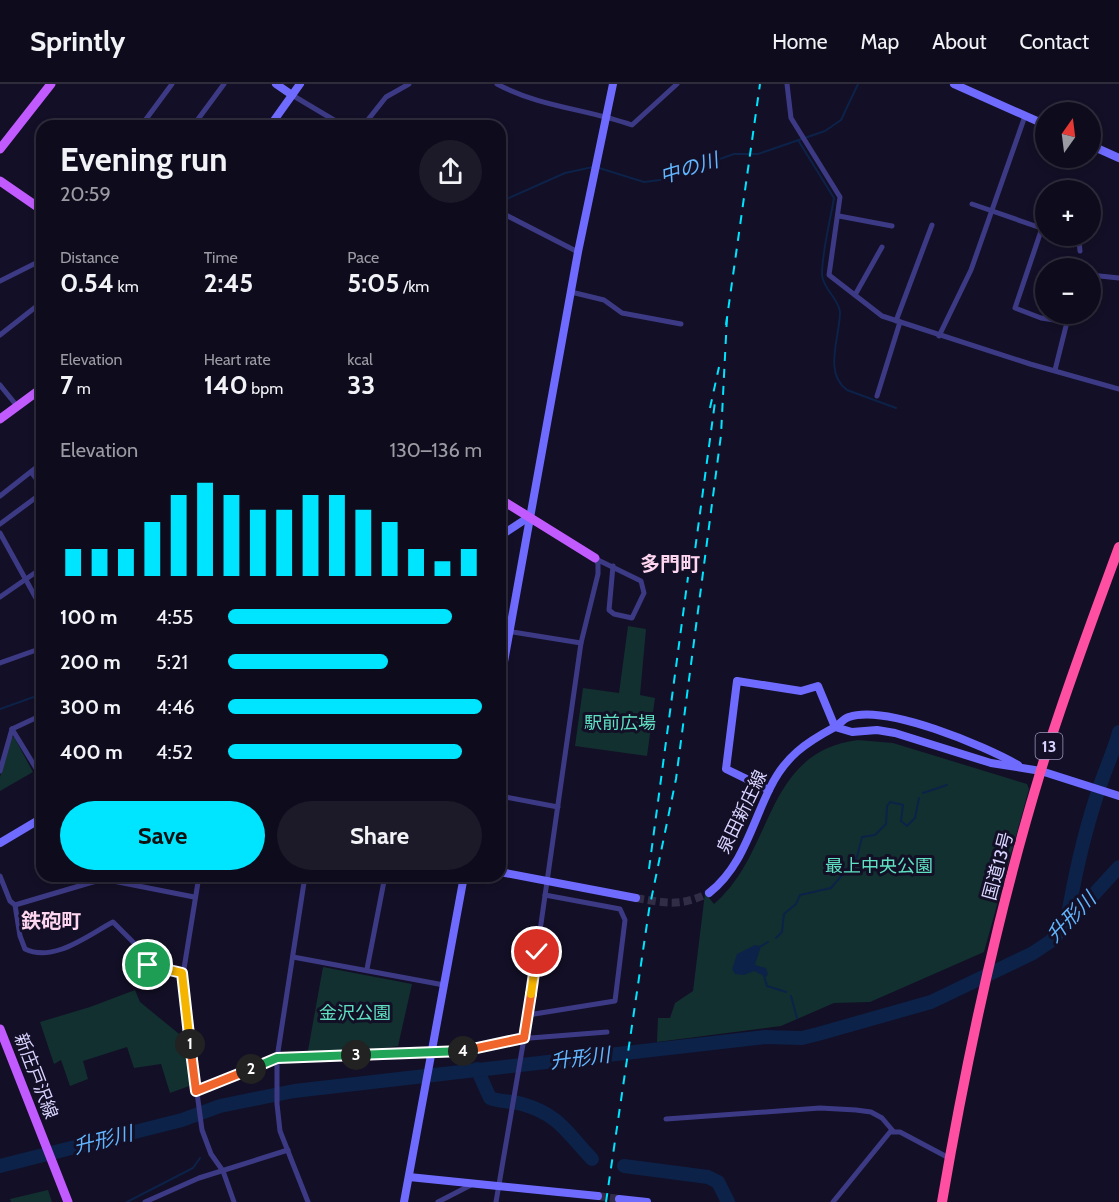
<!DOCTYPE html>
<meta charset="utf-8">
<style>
:root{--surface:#0e0b1c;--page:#1c1929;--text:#f1f3f6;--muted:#9b9ba3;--line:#2e2b3b;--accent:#00e5ff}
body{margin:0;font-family:Cabin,"Noto Sans JP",sans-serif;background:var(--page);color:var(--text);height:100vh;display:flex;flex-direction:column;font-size:22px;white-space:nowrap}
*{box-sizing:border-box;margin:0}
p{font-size:20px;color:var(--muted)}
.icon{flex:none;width:33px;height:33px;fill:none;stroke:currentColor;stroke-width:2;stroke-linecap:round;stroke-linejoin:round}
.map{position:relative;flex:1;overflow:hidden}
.panel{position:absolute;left:36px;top:36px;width:470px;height:762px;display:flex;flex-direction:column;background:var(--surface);border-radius:18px;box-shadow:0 3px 9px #0003,0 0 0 2px var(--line)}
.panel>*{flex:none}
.needle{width:39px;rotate:14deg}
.fabs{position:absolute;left:1035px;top:18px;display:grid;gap:12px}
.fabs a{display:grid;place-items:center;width:66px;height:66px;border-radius:50%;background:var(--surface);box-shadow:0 3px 9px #0003,0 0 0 2px var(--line);font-size:30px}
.pin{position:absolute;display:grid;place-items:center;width:51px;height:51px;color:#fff;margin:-26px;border:3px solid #fff;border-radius:50%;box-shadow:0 2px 6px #0007}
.km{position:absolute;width:30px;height:30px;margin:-15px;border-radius:50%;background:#222;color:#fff;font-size:16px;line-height:30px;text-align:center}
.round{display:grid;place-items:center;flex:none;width:63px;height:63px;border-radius:32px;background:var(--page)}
.summary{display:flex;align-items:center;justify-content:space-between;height:102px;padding:0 24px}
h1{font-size:33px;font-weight:700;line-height:45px}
.stats{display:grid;grid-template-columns:repeat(3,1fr);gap:9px;height:102px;padding:6px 24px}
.stats div{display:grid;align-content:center}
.stats b{font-size:26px;font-weight:700}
.stats small{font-size:16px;font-weight:400}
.stats p{font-size:16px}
.chart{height:168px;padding:12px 24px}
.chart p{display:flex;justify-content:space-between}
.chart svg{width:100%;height:108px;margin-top:6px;stroke:var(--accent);stroke-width:6}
.action{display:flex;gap:12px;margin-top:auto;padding:12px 24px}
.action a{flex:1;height:69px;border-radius:36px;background:var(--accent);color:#111;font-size:24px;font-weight:700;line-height:69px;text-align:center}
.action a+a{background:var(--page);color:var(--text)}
ul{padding:0 24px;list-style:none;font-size:20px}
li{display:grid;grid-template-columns:96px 72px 1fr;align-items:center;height:45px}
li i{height:15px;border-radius:8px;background:var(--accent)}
header{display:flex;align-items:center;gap:36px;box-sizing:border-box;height:84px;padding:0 30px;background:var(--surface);border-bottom:2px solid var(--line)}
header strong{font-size:28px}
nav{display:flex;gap:33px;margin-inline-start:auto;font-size:21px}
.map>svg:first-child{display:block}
</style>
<header>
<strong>Sprintly</strong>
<nav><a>Home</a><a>Map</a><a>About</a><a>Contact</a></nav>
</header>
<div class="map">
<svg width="1119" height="1118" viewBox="0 0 1119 1118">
<rect width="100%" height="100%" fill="#130f26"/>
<g fill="#12302f">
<path d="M 628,542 L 646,545 L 640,611 L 655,614 L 647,672 L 575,662 L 583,604 L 619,609 Z"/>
<path d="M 14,653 L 33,688 L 0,707 L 0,693 L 11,654 Z"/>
<path d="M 858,656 L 893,659 L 1027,700 L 1029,705 L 984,868 L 870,918 L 834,919 L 781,942 L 657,958 L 658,934 L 670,934 L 675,919 L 693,907 L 705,809 L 714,820 C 775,768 763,668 858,656 Z"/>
<path d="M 323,883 L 412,900 L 398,962 L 318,974 L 307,972 Z"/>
<path d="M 135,906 L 140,918 L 184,954 L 192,1001 L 170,1009 L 161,980 L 134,984 L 127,963 L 83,977 L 88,995 L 70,1002 L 61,976 L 54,980 L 40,938 L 90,923 Z"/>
<path d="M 48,1106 L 52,1118 L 11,1118 L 10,1115 Z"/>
</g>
<path fill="#0c2248" d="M 755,861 L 761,862 L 755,881 L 766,884 L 768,890 L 766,893 L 754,887 L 744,891 L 735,890 L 732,885 L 737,870 Z"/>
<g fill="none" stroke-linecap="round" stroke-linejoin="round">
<g stroke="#0c2248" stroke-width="2">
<path d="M 798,56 L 834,114 C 830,138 822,167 822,191 C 823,205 839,215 840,228 C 840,253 823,289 847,306 L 896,324"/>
<path d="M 599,84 L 644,98 L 660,96 L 734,70 L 758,70 L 825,47 L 841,36 L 858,0"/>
<path d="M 500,118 L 565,89 L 593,83"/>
<path d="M 0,625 L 42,610"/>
<path d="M 923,709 L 947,701"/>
<path d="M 776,854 L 782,848 L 784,830 L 796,820 L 800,811 L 831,804 L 857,773 L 862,753 L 875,751 L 886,740 L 887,722 L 890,718 L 903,721 L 901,737 L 907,742 L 915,734 L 919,714"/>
<path d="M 758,864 L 768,858"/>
<path d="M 764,892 L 767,902 L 786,908"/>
<path d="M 791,912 L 797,934"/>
<path d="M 127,1118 L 193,1084 L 200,1074"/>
</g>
<g stroke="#0c2248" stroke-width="14">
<path d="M 1067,837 C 1074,795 1083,754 1096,714 C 1102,692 1113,671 1119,648"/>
<path d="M 477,985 L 490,1014 C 500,1018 512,1017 522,1020 C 560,1031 567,1049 592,1075"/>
<path d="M 0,1082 L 182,1036 L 220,1022 L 294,1007 L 765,953 L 802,954 L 818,950 L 931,918 L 1033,869 L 1051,857 L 1119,783"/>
<path d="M 624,1082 L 708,1093 L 718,1098 L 728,1118"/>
</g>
<g stroke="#312d47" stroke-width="8" stroke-dasharray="8 4" stroke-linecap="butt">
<path d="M 636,814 C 666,819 680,823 709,809"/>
<path d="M 598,1112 L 619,1115"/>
</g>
<g stroke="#3d3a85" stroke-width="5">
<path d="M 497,0 C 540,23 587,25 632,41 L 677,0"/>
<path d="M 787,0 L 791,34 L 840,113 L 829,191 L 882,232 L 1030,280 L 1119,305"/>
<path d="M 292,11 L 344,42"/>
<path d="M 141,42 L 172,0"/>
<path d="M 193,42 L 224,0"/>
<path d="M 363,42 L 386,13 L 409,0"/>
<path d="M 972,120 L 1044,145"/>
<path d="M 500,128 L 578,168"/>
<path d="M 839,132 L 892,142"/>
<path d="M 1042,144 L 1015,224 L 1041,234 L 1068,238"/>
<path d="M 1063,152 L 1079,157 L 1080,167"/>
<path d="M 1090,191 L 1119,194"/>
<path d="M 0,197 L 42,176"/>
<path d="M 571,208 L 604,216 L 622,229 L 681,240"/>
<path d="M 855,211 L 882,163"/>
<path d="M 896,237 L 932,141"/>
<path d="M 0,251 L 42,218"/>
<path d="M 939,252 L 971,186 L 1025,32"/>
<path d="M 1055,286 L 1069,230"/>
<path d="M 0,301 L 17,322"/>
<path d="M 877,312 L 900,238"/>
<path d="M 31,388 L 42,402"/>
<path d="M 0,412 L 42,379"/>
<path d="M 0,440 L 42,409"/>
<path d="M 0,449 L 42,525"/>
<path d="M 596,475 L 641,497 L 644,509 L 632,534 L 614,530 L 609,526 L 613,482"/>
<path d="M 0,513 L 42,484"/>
<path d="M 500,546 L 581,559"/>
<path d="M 0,579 L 42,564"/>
<path d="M 12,645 L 42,694"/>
<path d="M 12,645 L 42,631"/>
<path d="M 0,687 L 12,645"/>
<path d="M 500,712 L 558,723"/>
<path d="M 0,792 L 10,817 L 15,821 L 20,852 L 25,865 C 54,879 88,851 113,838 L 139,864 L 148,881 L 182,889"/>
<path d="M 199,792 L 182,897 L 202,1046 L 211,1070 L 223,1087 L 234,1118"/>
<path d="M 305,792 L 277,974 L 277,1020 L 280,1047 L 308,1118"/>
<path d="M 15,821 L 103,795 L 194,813"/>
<path d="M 293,873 L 444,901"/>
<path d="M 367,885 L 385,792"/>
<path d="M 528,931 L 615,917 L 625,836 L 620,825 L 545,811"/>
<path d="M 196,1007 L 277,974 L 461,968 L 505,956 L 607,948"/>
<path d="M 666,1035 L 820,1024 L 856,1026 L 871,1028 L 882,1034 L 893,1047"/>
<path d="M 145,1118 L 199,1094 L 288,1066"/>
<path d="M 438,1118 L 471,1101"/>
<path d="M 496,1118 L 528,931 L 581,559 L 598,490 L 598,480 L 595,474"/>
<path d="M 833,1118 L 890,1048 L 900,1048 L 949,1074"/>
</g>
<g stroke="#6f6bff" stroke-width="8">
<path d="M 276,0 L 292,11"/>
<path d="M 954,0 L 1046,41"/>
<path d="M 270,42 L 300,0"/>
<path d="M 1090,61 L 1119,74"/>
<path d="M 500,452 L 529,433"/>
<path d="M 500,600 L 578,168 L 613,0"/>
<path d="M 835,643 L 852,648 L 877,646 L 895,649 L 991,679 L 1041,687 L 1119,712"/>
<path d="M 769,706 L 726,685 L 737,597 L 801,607 L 818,602 L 835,643"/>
<path d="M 0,759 L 42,734"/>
<path d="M 500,788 L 636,814"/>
<path d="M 709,809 C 743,782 751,742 770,704 C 785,673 805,659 835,643 C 840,640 844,634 849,633 C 886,620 985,662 1018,681"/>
<path d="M 409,1093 L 598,1112"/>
<path d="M 619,1115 L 647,1118"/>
<path d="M 404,1118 L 464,792"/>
</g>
<g stroke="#c25bff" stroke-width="9">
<path d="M 0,65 L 51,0"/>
<path d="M 0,97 L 42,126"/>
<path d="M 0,335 L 42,304"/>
<path d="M 500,415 L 595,474"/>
<path d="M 0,945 L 68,1118"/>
</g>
<path stroke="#ff4fa3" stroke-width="10" d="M 942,1118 C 967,972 998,827 1041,686 C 1064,610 1092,537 1119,463"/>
<g stroke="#00e5ff" stroke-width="2" stroke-dasharray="9 8" stroke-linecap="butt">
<path d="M 726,241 L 760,0"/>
<path d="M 710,324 L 719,283"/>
<path d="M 693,481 L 715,318"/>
<path d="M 649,785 L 688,493"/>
<path d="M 606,1118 L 649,826 L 676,695 L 721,351 L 727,233"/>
</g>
</g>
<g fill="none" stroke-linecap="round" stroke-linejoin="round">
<defs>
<path id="split-1" d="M 148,881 L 182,889 L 190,960"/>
<path id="split-2" d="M 190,960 L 196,1007 L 251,985"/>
<path id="split-3" d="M 251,985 L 277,974 L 356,971"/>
<path id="split-4" d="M 356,971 L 463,967"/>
<path id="split-5" d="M 463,967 L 524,954 L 531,910"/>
<path id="split-6" d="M 531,910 L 537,868"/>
</defs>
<use href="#split-1" stroke="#fff" stroke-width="12"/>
<use href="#split-2" stroke="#fff" stroke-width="12"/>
<use href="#split-3" stroke="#fff" stroke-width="12"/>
<use href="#split-4" stroke="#fff" stroke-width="12"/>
<use href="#split-5" stroke="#fff" stroke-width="12"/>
<use href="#split-6" stroke="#fff" stroke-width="12"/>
<use href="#split-1" stroke="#f5b400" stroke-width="8"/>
<use href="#split-2" stroke="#f0652b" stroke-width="8"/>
<use href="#split-3" stroke="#22a559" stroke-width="8"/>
<use href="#split-4" stroke="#22a559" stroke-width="8"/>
<use href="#split-5" stroke="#f0652b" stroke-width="8"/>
<use href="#split-6" stroke="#f5b400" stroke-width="8"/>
</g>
<g text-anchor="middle" stroke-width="6" stroke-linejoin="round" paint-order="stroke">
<rect fill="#130f26" stroke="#9e99be" stroke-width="1.5" x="1035.5" y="649" width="27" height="26" rx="4.5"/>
<g font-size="16" font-weight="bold" fill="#d9d4ff">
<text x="1049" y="668">13</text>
</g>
<g font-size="18" fill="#5fe0c0" stroke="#130f26">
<text x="620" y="645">駅前広場</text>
<text x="879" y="788">最上中央公園</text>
<text x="355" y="935">金沢公園</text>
</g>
<g font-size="18" fill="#d9d4ff" stroke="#130f26">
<text transform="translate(742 728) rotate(-64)" y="6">泉田新庄線</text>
<text transform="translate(998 782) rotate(-75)" y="6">国道13号</text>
<text transform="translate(36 992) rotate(69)" y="6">新庄戸沢線</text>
</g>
<g font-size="20" font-style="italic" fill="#62b6ff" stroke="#130f26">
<text transform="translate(689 84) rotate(-17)" y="7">中の川</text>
<text transform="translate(1071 833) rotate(-46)" y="7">升形川</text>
<text transform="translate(580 974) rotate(-7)" y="7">升形川</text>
<text transform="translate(103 1056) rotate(-14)" y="7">升形川</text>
</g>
<g font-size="20" font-weight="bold" fill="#ffd6f0" stroke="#130f26">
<text x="670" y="487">多門町</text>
<text x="51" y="844">鉄砲町</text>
</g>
</g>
</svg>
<div class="fabs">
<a><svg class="needle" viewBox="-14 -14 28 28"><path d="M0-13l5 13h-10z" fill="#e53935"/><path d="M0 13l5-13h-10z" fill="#9b9ba3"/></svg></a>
<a>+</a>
<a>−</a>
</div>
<div class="pin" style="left:148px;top:881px;background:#1e9e55"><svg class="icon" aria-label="arrive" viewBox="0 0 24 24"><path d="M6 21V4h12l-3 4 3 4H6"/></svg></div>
<div class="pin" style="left:537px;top:868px;background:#d93025"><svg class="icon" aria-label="check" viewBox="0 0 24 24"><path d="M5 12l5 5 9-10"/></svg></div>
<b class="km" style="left:190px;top:960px">1</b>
<b class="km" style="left:251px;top:985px">2</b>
<b class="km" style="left:356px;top:971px">3</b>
<b class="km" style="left:463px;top:967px">4</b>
<section class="panel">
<div class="summary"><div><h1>Evening run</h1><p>20:59</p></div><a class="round"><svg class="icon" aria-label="share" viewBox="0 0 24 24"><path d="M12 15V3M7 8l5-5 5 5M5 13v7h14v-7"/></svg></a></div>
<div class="stats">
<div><p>Distance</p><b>0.54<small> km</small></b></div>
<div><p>Time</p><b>2:45</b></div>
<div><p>Pace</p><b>5:05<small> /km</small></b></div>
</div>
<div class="stats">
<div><p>Elevation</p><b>7<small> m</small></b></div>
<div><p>Heart rate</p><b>140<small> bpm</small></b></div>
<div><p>kcal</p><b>33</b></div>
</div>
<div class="chart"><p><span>Elevation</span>130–136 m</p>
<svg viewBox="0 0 160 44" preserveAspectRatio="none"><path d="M5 44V33M15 44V33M25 44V33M35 44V22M45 44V11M55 44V6M65 44V11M75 44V17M85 44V17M95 44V11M105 44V11M115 44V17M125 44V22M135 44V33M145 44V38M155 44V33"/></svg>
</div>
<ul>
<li><b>100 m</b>4:55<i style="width:88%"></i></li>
<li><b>200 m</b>5:21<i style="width:63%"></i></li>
<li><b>300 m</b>4:46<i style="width:100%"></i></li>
<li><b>400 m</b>4:52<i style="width:92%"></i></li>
</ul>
<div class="action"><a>Save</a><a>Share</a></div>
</section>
</div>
